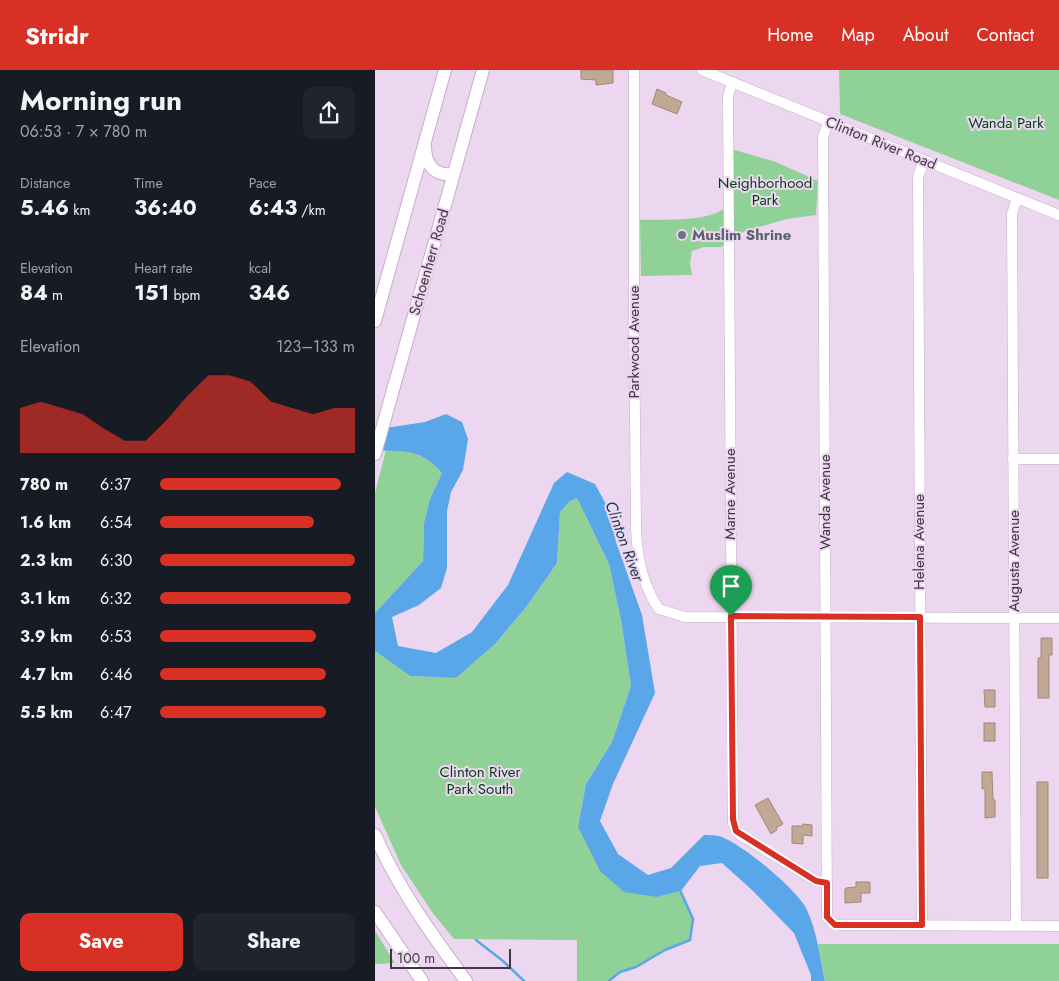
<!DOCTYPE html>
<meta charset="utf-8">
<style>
:root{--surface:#171b24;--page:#20242c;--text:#f1f3f6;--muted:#9ea1a6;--accent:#d93025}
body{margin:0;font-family:Jost,sans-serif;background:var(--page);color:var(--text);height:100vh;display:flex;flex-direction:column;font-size:19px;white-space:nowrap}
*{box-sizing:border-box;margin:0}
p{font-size:16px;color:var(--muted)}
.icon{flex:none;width:28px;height:28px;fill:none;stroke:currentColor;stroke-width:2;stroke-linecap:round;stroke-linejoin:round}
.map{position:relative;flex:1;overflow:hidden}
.drawer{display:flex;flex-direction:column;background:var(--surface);width:375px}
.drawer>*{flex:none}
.scale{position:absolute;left:15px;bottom:12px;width:121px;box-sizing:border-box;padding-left:5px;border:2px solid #403741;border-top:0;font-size:14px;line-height:18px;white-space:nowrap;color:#403741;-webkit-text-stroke:4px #edd7f0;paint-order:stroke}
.pin{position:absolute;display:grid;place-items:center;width:42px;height:42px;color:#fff;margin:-51px -21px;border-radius:50% 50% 50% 0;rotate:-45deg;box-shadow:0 0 5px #0007}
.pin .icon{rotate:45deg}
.round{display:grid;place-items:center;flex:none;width:52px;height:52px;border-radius:10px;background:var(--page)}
.headline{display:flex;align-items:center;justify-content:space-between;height:85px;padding:0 20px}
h1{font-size:28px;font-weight:700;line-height:38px}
.metrics{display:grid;grid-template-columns:repeat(3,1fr);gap:8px;height:85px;padding:5px 20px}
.metrics div{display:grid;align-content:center}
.metrics b{font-size:21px;font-weight:700}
.metrics small{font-size:14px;font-weight:400}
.metrics p{font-size:14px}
.chart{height:140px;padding:10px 20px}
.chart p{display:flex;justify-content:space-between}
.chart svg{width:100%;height:90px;margin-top:5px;fill:var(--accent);opacity:.7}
.button{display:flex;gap:10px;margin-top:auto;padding:10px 20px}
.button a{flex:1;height:58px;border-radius:10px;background:var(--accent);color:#fff;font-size:20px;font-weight:700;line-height:58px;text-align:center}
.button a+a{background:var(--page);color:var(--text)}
ul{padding:0 20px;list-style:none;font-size:16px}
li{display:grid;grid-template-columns:80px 60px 1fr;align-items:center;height:38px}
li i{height:12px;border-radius:6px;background:var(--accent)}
header{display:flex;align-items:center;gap:30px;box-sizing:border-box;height:70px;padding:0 25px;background:var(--accent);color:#fff}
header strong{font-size:24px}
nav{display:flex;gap:28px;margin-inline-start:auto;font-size:18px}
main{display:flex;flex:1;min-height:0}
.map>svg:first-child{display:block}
</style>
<header>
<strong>Stridr</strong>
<nav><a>Home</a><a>Map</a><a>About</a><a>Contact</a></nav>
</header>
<main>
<section class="drawer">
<div class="headline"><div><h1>Morning run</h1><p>06:53 · 7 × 780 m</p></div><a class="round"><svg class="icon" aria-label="share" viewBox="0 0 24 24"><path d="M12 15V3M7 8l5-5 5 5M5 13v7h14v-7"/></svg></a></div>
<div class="metrics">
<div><p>Distance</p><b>5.46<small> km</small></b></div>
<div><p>Time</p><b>36:40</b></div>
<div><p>Pace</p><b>6:43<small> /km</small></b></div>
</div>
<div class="metrics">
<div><p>Elevation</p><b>84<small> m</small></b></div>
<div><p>Heart rate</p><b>151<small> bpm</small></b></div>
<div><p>kcal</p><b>346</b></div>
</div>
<div class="chart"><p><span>Elevation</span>123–133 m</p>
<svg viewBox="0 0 160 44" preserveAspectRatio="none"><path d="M0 44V22L10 19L20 22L30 25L40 32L50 38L60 38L70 28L80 16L90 6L100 6L110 9L120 19L130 22L140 25L150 22L160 22V44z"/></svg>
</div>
<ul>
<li><b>780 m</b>6:37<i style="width:93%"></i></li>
<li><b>1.6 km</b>6:54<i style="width:79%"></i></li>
<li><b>2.3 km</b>6:30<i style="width:100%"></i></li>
<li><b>3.1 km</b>6:32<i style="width:98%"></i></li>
<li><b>3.9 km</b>6:53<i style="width:80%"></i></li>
<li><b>4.7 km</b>6:46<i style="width:85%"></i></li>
<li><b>5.5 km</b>6:47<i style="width:85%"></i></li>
</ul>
<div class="button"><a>Save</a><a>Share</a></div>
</section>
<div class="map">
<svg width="684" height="911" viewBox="0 0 684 911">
<rect width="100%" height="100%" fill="#edd7f0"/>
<g fill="#90d198">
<path d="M 464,0 L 684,0 L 684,130 L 465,44 Z"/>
<path d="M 356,79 L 401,92 L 443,111 L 441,145 L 412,149 L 370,161 L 346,177 L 329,177 L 317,181 L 315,193 L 317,205 L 266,206 L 265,150 C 286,149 329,152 347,140 C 352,137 355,132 359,129 Z"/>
<path d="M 11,380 C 34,380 52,385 67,403 L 55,429 L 49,453 L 48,491 L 0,543 L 0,423 Z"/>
<path d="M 202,428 L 234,494 L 246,550 L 256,616 L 237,672 L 211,714 L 203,757 L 282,827 L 306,821 L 318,849 L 315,870 L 290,880 L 261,897 L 245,902 L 234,911 L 202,911 L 202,870 L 79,869 L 57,842 L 26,795 L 0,737 L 0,581 L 35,606 L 81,608 L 120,574 L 152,536 L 182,493 L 185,442 L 195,431 Z"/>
<path d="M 0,861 L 20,893 L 0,894 Z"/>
<path d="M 443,874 L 684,874 L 684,911 L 450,911 Z"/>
</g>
<path fill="#59a7e9" d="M 71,344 L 87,352 L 93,369 L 88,400 L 76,422 L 72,441 L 72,498 L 66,518 L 44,535 L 17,547 L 23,576 L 61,583 L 97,562 L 133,515 L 179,413 L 192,402 L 220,414 L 233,438 L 241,472 L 267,545 L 280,623 L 238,714 L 225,751 L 243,784 L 273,805 L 296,798 L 329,765 C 333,765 339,765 344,766 C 365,772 423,820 432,840 C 442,861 445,888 450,911 L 436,911 L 436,905 L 419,863 L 377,820 L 347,793 L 325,796 L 306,821 L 282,827 L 249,822 L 225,801 L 203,757 L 211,714 L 237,672 L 256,616 L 246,550 L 234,494 L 202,428 L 195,431 L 185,442 L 182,493 L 152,536 L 120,574 L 81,608 L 35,606 L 0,581 L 0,543 L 48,491 L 49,453 L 55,429 L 67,403 C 48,380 28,380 0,381 L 0,358 L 4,359 L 50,352 Z"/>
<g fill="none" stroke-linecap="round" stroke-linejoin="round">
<g stroke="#59a7e9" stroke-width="2.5">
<path d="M 101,870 L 128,891 L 149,911"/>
<path d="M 234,911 L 245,902 L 261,897 L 290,880 L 315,870 L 318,849 L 305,820"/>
</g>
</g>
<g fill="#c1a894" stroke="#a08975">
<path d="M 206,0 L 238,0 L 238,13 L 221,15 L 221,10 L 206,9 Z"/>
<path d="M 282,19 L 291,23 L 291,25 L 307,32 L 302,44 L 277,34 Z"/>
<path d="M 666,568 L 677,568 L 677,585 L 674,585 L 674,628 L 663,628 L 663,588 L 666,588 Z"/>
<path d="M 609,620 L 620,620 L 620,637 L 610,637 Z"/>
<rect x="609" y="653" width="11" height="18"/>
<path d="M 607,702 L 617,702 L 618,730 L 620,730 L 620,747 L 610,748 L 610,719 L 607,719 Z"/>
<rect x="662" y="712" width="11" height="96"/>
<path d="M 393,728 L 408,754 L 401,758 L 402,760 L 396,764 L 380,735 Z"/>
<path d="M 428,754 L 437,755 L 437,766 L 428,765 L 428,774 L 417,773 L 417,756 L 428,756 Z"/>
<path d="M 481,812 L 495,812 L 495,823 L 486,823 L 486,832 L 470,833 L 470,819 L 471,818 L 481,817 Z"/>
</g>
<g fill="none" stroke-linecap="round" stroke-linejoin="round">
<defs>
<g id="minor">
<path d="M 259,0 L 259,244 L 261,458 C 262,487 267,515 284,539 L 310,547 L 684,548"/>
<path d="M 327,0 L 684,145"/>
<path d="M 357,12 L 353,27 L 358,753 L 361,761 L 365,765 L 441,811 L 452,813"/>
<path d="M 453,52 L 448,67 L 452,847 L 457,853 L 464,855 L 684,856"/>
<path d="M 638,389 L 684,389"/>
<path d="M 547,855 L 543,107 L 549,90"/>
<path d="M 641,856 L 637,144 L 642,128"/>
</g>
<g id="major">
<path d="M 50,78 C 51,96 60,106 78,104"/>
<path d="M 0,251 L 70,0"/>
<path d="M 0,384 L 108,0"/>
<path d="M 0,765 C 23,818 57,865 91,911"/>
<path d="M 0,842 L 47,911"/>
</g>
</defs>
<use href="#minor" stroke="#c4afc7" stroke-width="11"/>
<use href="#major" stroke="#c4afc7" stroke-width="14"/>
<use href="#minor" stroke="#fff" stroke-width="10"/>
<use href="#major" stroke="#fff" stroke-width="12"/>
</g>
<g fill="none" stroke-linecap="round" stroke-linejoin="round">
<defs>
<path id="route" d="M 356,546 L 545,547 L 547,855 L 460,855 L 452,847 L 452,813 L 441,811 L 361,761 L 358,749 Z"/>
</defs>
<use href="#route" stroke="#fff" stroke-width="10"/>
<use href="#route" stroke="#d93025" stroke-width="6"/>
</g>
<circle fill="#6b7280" stroke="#edd7f0" stroke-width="2" cx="307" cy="165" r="5"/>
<g text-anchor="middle" stroke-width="4" stroke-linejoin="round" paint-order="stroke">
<g font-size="15" fill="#003d12" stroke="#edd7f0">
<text x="631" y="58">Wanda Park</text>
<text x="390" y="118">Neighborhood<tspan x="390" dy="17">Park</tspan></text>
<text x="105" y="707">Clinton River<tspan x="105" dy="17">Park South</tspan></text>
</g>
<g font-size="15" fill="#403741" stroke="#edd7f0">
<text transform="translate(506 73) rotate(22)" y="5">Clinton River Road</text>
<text transform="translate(54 192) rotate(-74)" y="5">Schoenherr Road</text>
<text transform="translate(259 272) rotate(-90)" y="5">Parkwood Avenue</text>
<text transform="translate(355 424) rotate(-90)" y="5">Marne Avenue</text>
<text transform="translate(450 432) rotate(-90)" y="5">Wanda Avenue</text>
<text transform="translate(544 472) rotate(-90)" y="5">Helena Avenue</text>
<text transform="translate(639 491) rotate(-90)" y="5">Augusta Avenue</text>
</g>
<g font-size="15" font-weight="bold" fill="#5b616d" stroke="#edd7f0" text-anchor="start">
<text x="317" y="170">Muslim Shrine</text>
</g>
<g font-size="16" font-style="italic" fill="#183954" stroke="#edd7f0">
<text transform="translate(250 471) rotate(70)" y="6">Clinton River</text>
</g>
</g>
</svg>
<div class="scale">100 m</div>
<div class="pin" style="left:356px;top:546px;background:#1e9e55"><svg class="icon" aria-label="arrive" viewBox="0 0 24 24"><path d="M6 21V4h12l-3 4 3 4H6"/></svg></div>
</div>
</main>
